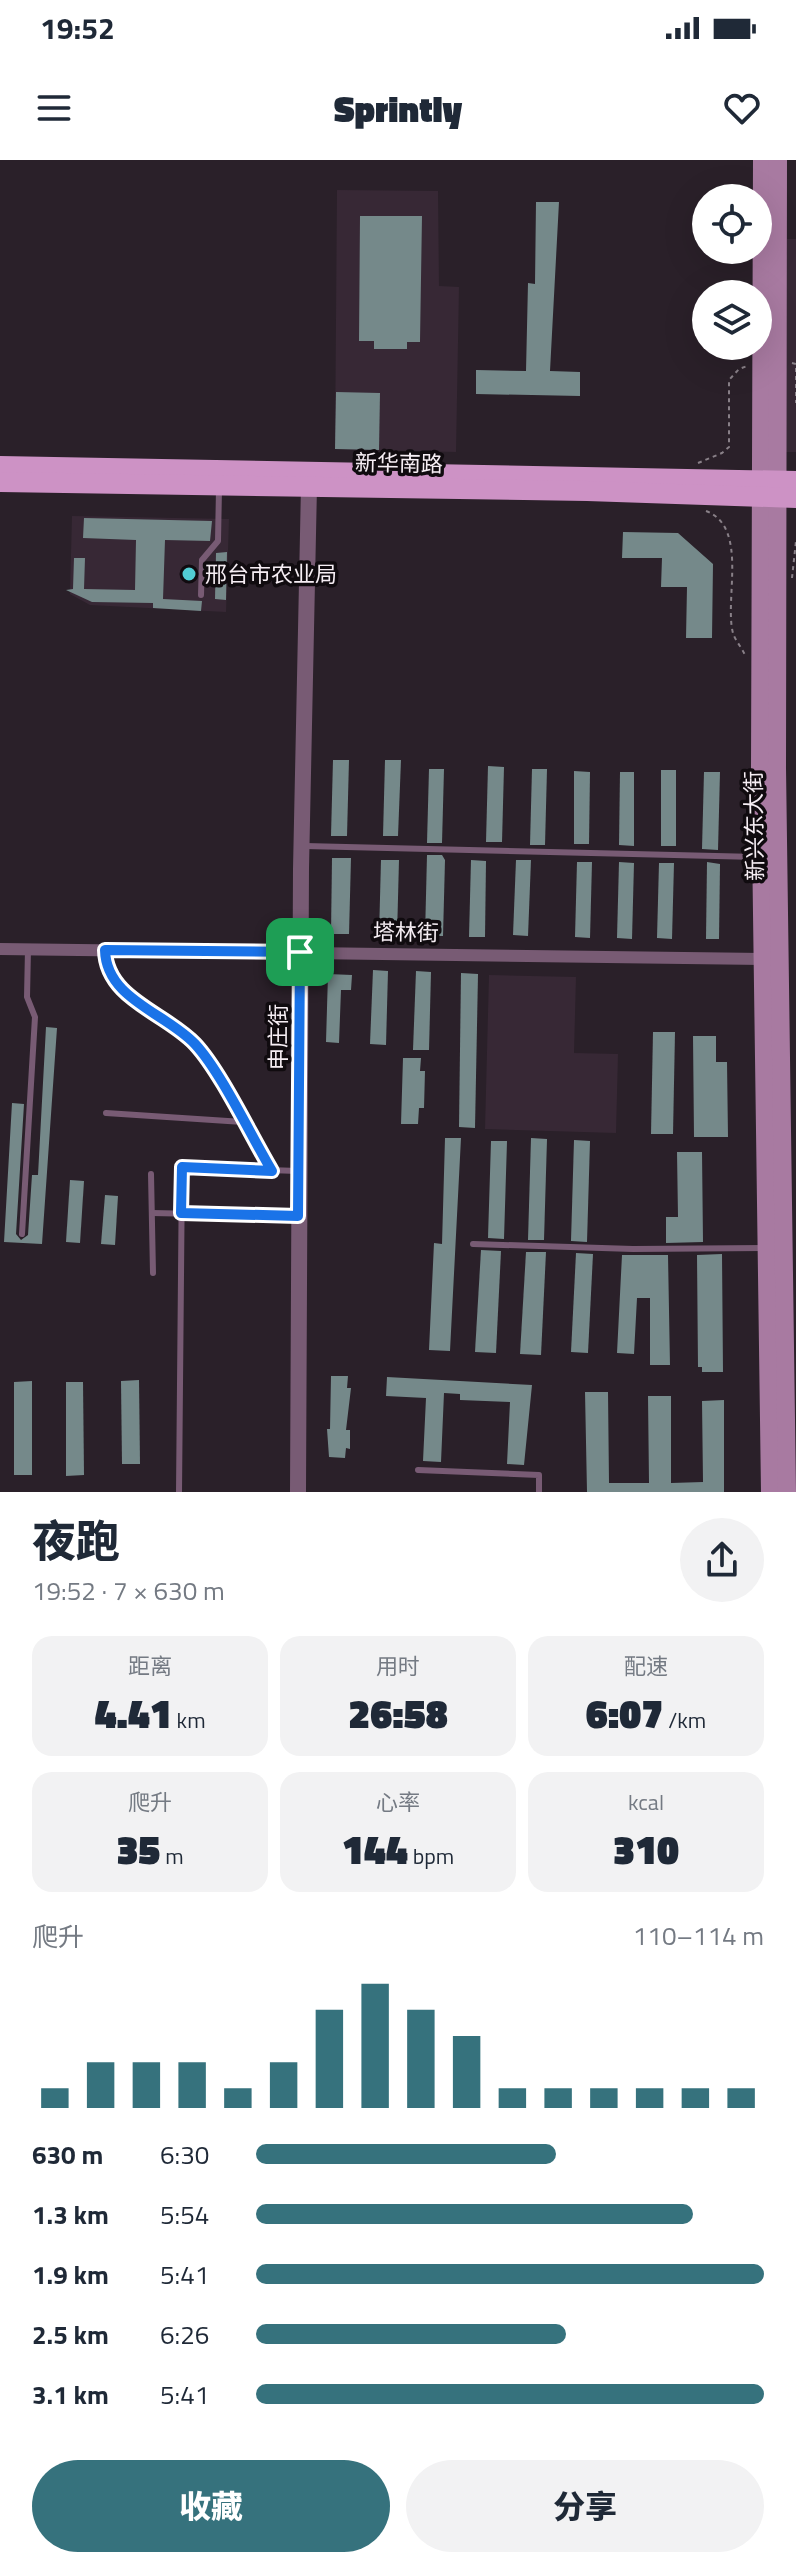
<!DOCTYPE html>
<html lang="zh">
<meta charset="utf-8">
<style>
:root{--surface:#fff;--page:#f2f2f3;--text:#1f2937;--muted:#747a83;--accent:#36727d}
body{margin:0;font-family:"Titillium Web","Noto Sans SC",sans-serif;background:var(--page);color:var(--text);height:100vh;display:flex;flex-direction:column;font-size:30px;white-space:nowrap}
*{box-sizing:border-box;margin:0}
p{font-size:26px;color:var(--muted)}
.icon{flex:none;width:44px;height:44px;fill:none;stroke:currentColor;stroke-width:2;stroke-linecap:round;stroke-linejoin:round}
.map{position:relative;height:1332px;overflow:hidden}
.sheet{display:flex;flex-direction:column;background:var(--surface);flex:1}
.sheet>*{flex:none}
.fabs{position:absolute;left:692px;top:24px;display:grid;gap:16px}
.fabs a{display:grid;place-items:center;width:80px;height:80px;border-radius:50%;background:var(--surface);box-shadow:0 8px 32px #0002;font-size:40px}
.pin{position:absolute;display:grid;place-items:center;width:68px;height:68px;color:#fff;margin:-34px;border-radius:16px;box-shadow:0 4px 12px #0006}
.round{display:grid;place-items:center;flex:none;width:84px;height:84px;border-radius:42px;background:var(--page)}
.summary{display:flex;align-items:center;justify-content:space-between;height:136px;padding:0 32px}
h1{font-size:44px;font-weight:800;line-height:60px}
.stats{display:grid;grid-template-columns:repeat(3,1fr);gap:12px;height:136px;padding:8px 32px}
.stats div{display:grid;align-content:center;border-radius:20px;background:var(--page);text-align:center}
.stats b{font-size:40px;font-weight:800}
.stats small{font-size:22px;font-weight:400}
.stats p{font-size:22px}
.chart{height:224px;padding:16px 32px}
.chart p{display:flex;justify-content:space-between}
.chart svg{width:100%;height:144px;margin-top:8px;stroke:var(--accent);stroke-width:6}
.primary-button{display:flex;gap:16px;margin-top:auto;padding:16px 32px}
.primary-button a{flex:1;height:92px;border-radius:48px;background:var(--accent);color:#fff;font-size:32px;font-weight:800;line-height:92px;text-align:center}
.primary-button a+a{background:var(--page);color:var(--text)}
ul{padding:0 32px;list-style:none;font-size:26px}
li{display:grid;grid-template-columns:128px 96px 1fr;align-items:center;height:60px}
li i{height:20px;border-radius:10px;background:var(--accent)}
.status{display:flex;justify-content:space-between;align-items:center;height:56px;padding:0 40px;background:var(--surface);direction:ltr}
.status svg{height:22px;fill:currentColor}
header{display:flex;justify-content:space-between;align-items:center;height:104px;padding:0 32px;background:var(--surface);font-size:36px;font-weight:800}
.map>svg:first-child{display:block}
</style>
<div class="status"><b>19:52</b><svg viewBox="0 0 49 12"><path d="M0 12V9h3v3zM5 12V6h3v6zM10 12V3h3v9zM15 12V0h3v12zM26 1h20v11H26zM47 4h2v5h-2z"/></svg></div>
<header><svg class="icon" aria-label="menu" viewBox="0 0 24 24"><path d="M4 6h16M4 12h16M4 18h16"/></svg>Sprintly<svg class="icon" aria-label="heart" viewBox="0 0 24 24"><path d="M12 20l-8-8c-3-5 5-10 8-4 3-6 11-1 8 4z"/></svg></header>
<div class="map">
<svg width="796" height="1332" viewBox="0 0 796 1332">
<rect width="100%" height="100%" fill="#2a2029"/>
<g fill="#372835">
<path d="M 337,30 L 438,31 L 439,126 L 459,127 L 456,292 L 335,289 Z"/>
<path d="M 787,79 L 796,79 L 796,292 L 785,292 Z"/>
<path d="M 72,356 L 229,359 L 226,452 L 90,445 L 70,434 Z"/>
<path d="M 489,815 L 576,817 L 574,893 L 618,894 L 616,973 L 485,969 Z"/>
</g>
<g fill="#75898a">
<path d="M 536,42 L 559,42 L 550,211 L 580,212 L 580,236 L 476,234 L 476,210 L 526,211 L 528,123 L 535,124 Z"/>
<path d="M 360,56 L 422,56 L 420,182 L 407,182 L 407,189 L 374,189 L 374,181 L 359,181 Z"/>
<path d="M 336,232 L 380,233 L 379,290 L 335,289 Z"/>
<path d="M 84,358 L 212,361 L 210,381 L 165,380 L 163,439 L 202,441 L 201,451 L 153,448 L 153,443 L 92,442 L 66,430 L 73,429 L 74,398 L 85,398 L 84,429 L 135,430 L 136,380 L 83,378 Z"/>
<path d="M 623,372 L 678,373 L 713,404 L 712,478 L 686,478 L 687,427 L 661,427 L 662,398 L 622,398 Z"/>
<path d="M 227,392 L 226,440 L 215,439 L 216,393 Z"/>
<path d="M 333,600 L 349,600 L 347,676 L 331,676 Z"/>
<path d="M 385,600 L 401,600 L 398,676 L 383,676 Z"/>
<path d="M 488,606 L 504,607 L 502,682 L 486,682 Z"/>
<path d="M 429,609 L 444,609 L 442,683 L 427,683 Z"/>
<path d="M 532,609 L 547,609 L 545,685 L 530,685 Z"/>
<rect x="661" y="610" width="15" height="76"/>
<path d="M 574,611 L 590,612 L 589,684 L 574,684 Z"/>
<path d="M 620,612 L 634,612 L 634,686 L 619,685 Z"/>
<path d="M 704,612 L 720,612 L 718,690 L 702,689 Z"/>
<path d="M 427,695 L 442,695 L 445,700 L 443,776 L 425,776 Z"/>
<path d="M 332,698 L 351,698 L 349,774 L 331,774 Z"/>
<path d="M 381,700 L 399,700 L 397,776 L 379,776 Z"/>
<path d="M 471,700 L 486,701 L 485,777 L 469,777 Z"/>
<path d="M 516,700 L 531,700 L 528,776 L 513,775 Z"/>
<path d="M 577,702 L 592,702 L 590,778 L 575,777 Z"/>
<path d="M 619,702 L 634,703 L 632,779 L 617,778 Z"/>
<path d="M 707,702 L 720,704 L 719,779 L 706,779 Z"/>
<path d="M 659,703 L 674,703 L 672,779 L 657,778 Z"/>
<path d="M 373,810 L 388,811 L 386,885 L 370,884 Z"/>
<path d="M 416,811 L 431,812 L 429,890 L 413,890 Z"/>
<path d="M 461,813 L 478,814 L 475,968 L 459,967 Z"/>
<path d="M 328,814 L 352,815 L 351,830 L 341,830 L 339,883 L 326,882 Z"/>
<path d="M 46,867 L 57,868 L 42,1084 L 4,1082 L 12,943 L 24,944 L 16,1074 L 21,1080 L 28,1075 L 32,1015 L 38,1015 Z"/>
<path d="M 653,872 L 675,872 L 673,974 L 651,974 Z"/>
<path d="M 693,876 L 716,876 L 716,902 L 727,902 L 728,977 L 694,977 Z"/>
<path d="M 403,898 L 421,898 L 420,911 L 425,911 L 424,948 L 419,948 L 418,964 L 401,964 Z"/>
<path d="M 445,978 L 461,978 L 450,1191 L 429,1190 L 434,1083 L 442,1084 Z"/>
<path d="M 531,978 L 547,979 L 544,1080 L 528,1080 Z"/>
<path d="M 574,980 L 590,981 L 587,1082 L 571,1081 Z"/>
<path d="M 491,981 L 507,981 L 504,1079 L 488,1078 Z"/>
<path d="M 677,992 L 702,992 L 703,1082 L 666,1083 L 666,1057 L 678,1057 Z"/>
<path d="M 70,1020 L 84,1021 L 80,1083 L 66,1082 Z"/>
<path d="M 105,1035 L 118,1036 L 115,1085 L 101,1084 Z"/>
<path d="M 481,1090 L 501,1091 L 496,1193 L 475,1192 Z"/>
<path d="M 526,1092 L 546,1092 L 541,1195 L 520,1194 Z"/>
<path d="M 576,1093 L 593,1094 L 588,1193 L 571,1192 Z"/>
<path d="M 722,1094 L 723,1212 L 702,1212 L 702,1207 L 698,1207 L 697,1095 Z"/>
<path d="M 622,1095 L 668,1095 L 670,1205 L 650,1205 L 650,1138 L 637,1138 L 634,1194 L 617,1193 Z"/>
<path d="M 331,1216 L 348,1216 L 347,1228 L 351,1228 L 346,1270 L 350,1270 L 350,1289 L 346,1288 L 345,1298 L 329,1297 L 327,1269 L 330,1269 Z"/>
<path d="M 387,1217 L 532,1225 L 524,1305 L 507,1304 L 510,1242 L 460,1240 L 460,1234 L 444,1233 L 441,1302 L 423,1301 L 426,1238 L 386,1236 Z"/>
<path d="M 139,1220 L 140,1304 L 122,1304 L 121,1221 Z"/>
<path d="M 32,1221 L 32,1315 L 14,1315 L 14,1222 Z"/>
<path d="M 66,1222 L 83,1222 L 84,1315 L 66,1316 Z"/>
<path d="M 585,1232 L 608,1232 L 609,1323 L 649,1323 L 648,1236 L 671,1236 L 671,1323 L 703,1322 L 702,1241 L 724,1240 L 724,1332 L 587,1332 Z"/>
</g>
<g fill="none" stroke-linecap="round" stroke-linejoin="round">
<g stroke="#898088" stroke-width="2" stroke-dasharray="4 4" stroke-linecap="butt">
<path d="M 792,203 L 796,204 L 796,243"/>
<path d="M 698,303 L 722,293 L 729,287 L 729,220 L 739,209 L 747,206"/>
<path d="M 706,351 C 749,367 724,440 733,473 C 735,480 742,488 745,495"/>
<path d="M 792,418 L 796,381"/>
</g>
<g stroke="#785b74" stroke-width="6">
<path d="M 201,435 L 202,400 L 218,381 L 219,329"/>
<path d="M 305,686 L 757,697"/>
<path d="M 105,790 C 106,839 166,854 195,884 C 220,911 252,976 272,1011"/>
<path d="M 106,953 L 243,962"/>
<path d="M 151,1014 L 153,1113"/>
<path d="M 152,1053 L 297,1056"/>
<path d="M 22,1074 L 35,857 L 27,837 L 28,789"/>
<path d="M 473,1084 L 633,1089 L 765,1088"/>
<path d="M 418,1310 L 539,1315 L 539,1332"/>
<path d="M 179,1332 L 182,1007 L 298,1011"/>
</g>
<path stroke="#785b74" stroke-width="12" d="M 0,789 L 763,799"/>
<path stroke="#785b74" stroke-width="16" d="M 298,1332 L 301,709 L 309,326"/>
<g stroke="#a87aa1" stroke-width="18">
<path d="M 762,0 L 760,608 L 770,1332"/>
<path d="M 778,0 L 777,608 L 787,1332"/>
</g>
<g stroke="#cd92c5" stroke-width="20">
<path d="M 0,306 L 796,321"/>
<path d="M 0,322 L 587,331 L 796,338"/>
</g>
</g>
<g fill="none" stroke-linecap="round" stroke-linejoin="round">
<defs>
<path id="route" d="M 105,790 L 300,792 L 298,1056 L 181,1053 L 182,1007 L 272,1011 C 251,976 221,912 195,884 C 166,853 106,839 105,790 Z"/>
</defs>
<use href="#route" stroke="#fff" stroke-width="16"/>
<use href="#route" stroke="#1a73e8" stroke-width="10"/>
</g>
<circle fill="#51ccd3" stroke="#100b0f" stroke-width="3" cx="189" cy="414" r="8"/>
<g text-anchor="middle" stroke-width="7" stroke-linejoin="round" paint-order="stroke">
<g font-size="22" fill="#f6eef4" stroke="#100b0f">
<text transform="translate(399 303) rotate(1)" y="8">新华南路</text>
<text transform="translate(754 666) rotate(-91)" y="8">新兴东大街</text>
<text transform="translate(406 772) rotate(1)" y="8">塔林街</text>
<text transform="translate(278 877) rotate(-90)" y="8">申庄街</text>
</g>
<g font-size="22" fill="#f6eef4" stroke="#100b0f" text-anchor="start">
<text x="205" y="422">邢台市农业局</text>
</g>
</g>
</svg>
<div class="fabs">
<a><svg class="icon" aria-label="locate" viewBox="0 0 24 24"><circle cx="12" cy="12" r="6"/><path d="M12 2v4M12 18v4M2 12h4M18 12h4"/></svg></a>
<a><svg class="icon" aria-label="layers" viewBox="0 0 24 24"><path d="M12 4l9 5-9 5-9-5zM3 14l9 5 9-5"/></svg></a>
</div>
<div class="pin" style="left:300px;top:792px;background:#1e9e55"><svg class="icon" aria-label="arrive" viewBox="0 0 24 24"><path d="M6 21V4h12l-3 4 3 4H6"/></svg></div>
</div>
<section class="sheet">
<div class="summary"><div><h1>夜跑</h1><p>19:52 · 7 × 630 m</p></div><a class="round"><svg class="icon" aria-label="share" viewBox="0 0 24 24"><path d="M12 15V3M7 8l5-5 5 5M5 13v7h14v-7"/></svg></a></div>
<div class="stats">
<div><p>距离</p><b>4.41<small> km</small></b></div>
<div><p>用时</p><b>26:58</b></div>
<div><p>配速</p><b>6:07<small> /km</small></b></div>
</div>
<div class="stats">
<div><p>爬升</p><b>35<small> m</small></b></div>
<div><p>心率</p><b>144<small> bpm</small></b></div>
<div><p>kcal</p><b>310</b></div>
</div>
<div class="chart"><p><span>爬升</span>110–114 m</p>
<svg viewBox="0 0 160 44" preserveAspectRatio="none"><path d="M5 44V38M15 44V30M25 44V30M35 44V30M45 44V38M55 44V30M65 44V14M75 44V6M85 44V14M95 44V22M105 44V38M115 44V38M125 44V38M135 44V38M145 44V38M155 44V38"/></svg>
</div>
<ul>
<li><b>630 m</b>6:30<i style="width:59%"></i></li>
<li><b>1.3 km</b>5:54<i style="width:86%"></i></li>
<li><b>1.9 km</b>5:41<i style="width:100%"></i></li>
<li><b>2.5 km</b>6:26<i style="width:61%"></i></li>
<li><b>3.1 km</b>5:41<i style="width:100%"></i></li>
</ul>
<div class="primary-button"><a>收藏</a><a>分享</a></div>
</section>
